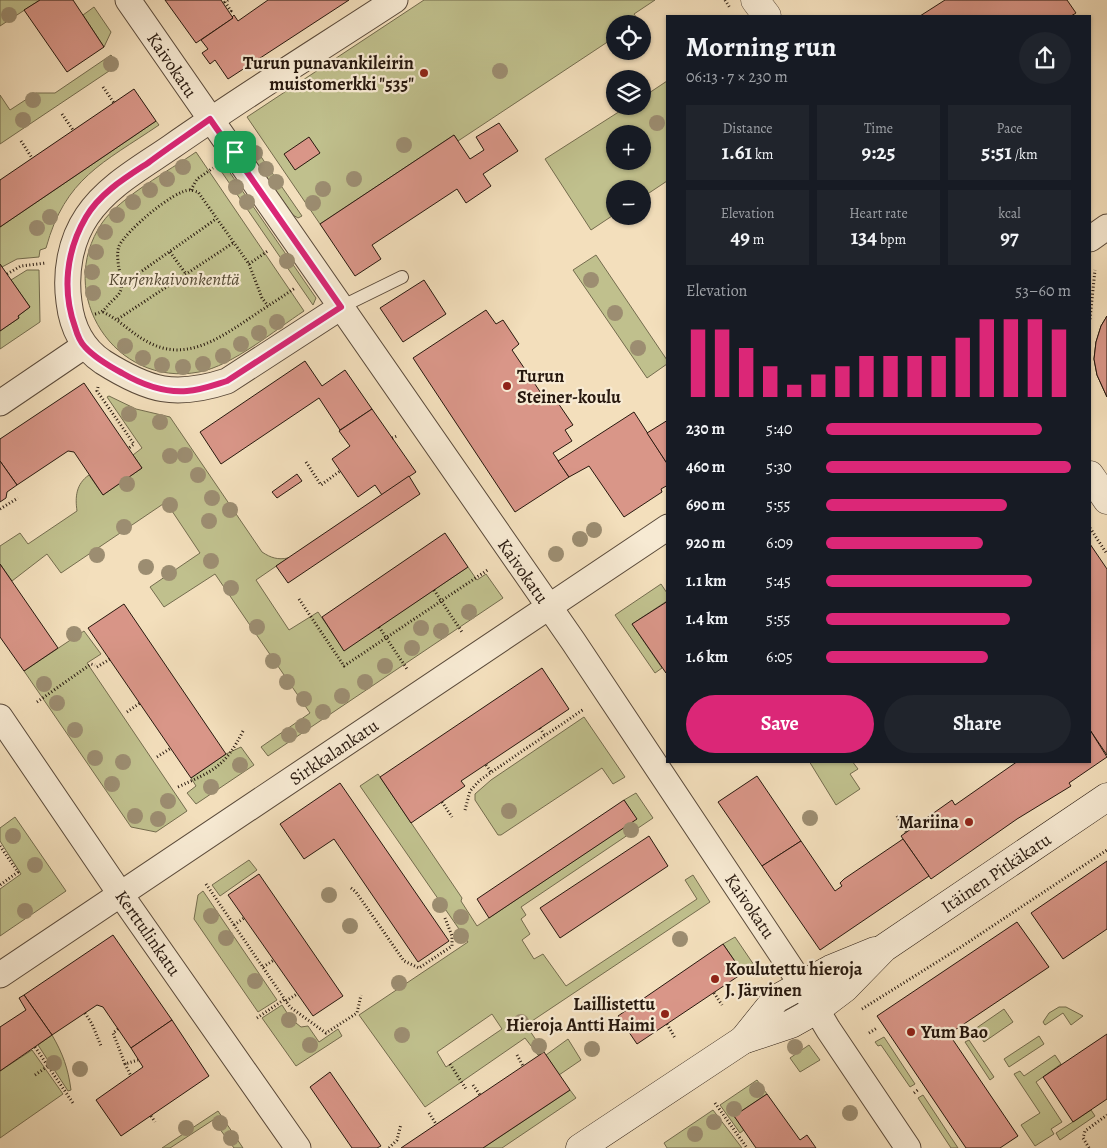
<!DOCTYPE html>
<meta charset="utf-8">
<style>
:root{--surface:#171b24;--page:#20242c;--text:#f1f3f6;--muted:#9ea1a6;--accent:#db2777}
body{margin:0;font-family:Alegreya,serif;background:var(--page);color:var(--text);height:100vh;display:flex;flex-direction:column;font-size:19px;white-space:nowrap}
*{box-sizing:border-box;margin:0}
p{font-size:16px;color:var(--muted)}
.icon{flex:none;width:28px;height:28px;fill:none;stroke:currentColor;stroke-width:2;stroke-linecap:round;stroke-linejoin:round}
.map{position:relative;flex:1;overflow:hidden}
.side{position:absolute;left:666px;top:15px;width:425px;height:748px;display:flex;flex-direction:column;background:var(--surface);border-radius:0px;box-shadow:0 1px 4px #0004}
.side>*{flex:none}
.fabs{position:absolute;left:606px;top:15px;display:grid;gap:10px}
.fabs a{display:grid;place-items:center;width:45px;height:45px;border-radius:50%;background:var(--surface);box-shadow:0 1px 4px #0004;font-size:25px}
.pin{position:absolute;display:grid;place-items:center;width:42px;height:42px;color:#fff;margin:-21px;border-radius:10px;box-shadow:0 2px 8px #0006}
.round{display:grid;place-items:center;flex:none;width:52px;height:52px;border-radius:26px;background:var(--page)}
.head{display:flex;align-items:center;justify-content:space-between;height:85px;padding:0 20px}
h1{font-size:28px;font-weight:700;line-height:38px}
.metrics{display:grid;grid-template-columns:repeat(3,1fr);gap:8px;height:85px;padding:5px 20px}
.metrics div{display:grid;align-content:center;border-radius:0px;background:var(--page);text-align:center}
.metrics b{font-size:21px;font-weight:700}
.metrics small{font-size:14px;font-weight:400}
.metrics p{font-size:14px}
.chart{height:140px;padding:10px 20px}
.chart p{display:flex;justify-content:space-between}
.chart svg{width:100%;height:90px;margin-top:5px;stroke:var(--accent);stroke-width:6}
.cta{display:flex;gap:10px;margin-top:auto;padding:10px 20px}
.cta a{flex:1;height:58px;border-radius:30px;background:var(--accent);color:#fff;font-size:20px;font-weight:700;line-height:58px;text-align:center}
.cta a+a{background:var(--page);color:var(--text)}
ul{padding:0 20px;list-style:none;font-size:16px}
li{display:grid;grid-template-columns:80px 60px 1fr;align-items:center;height:38px}
li i{height:12px;border-radius:6px;background:var(--accent)}
.map>svg:first-child{display:block}
</style>
<div class="map">
<svg width="1107" height="1148" viewBox="0 0 1107 1148">
<rect width="100%" height="100%" fill="#f3dfbc"/>
<filter id="stains"><feTurbulence type="fractalNoise" baseFrequency=".004" numOctaves="4"/><feColorMatrix values="0 0 0 0 .2 0 0 0 0 .09 0 0 0 0 .02 0 0 0 .5 -.17"/></filter>
<radialGradient id="worn" r=".72"><stop offset=".6" stop-color="#630" stop-opacity="0"/><stop offset="1" stop-color="#630" stop-opacity=".3"/></radialGradient>
<g fill="#c0c08d" stroke="#746c4e" fill-rule="evenodd">
<path d="M 0,0 L 40,0 L 0,26 Z"/>
<path d="M 424,0 L 655,0 L 634,14 L 639,21 L 634,24 L 615,24 L 615,37 L 458,141 L 454,135 L 320,224 L 247,117 Z"/>
<path d="M 94,7 L 111,32 L 104,47 L 83,15 Z"/>
<path d="M 111,55 L 118,65 L 0,144 L 0,95 L 10,110 L 36,93 L 55,93 Z"/>
<path d="M 667,81 L 667,181 L 643,197 L 642,189 L 615,189 L 615,214 L 591,230 L 545,159 L 628,106 L 642,106 L 643,97 ZM 615,134 L 642,134 L 642,161 L 615,161 Z"/>
<path d="M 156,121 L 159,125 C 103,163 65,178 46,248 L 40,250 L 39,257 L 17,259 L 2,267 L 0,264 L 0,227 Z"/>
<path d="M 255,148 L 302,216 L 298,218 L 293,215 L 249,152 Z"/>
<path d="M 196,152 L 304,311 C 275,330 232,366 199,372 C 115,388 54,294 102,223 C 119,198 170,170 196,152 Z"/>
<path d="M 226,167 L 316,298 L 313,305 L 221,171 Z"/>
<path d="M 596,255 L 667,360 L 667,364 L 647,378 L 573,270 Z"/>
<path d="M 27,270 L 39,270 L 40,322 L 0,349 L 0,331 L 19,318 L 18,316 L 30,307 L 11,280 Z"/>
<path d="M 109,396 L 136,409 L 170,417 L 262,552 C 271,558 278,560 288,558 L 256,580 L 289,630 L 318,612 L 344,650 L 468,567 L 477,580 L 486,574 L 503,598 L 268,756 L 261,747 L 310,713 L 215,574 L 164,607 L 150,587 L 200,553 L 166,502 L 61,573 L 47,554 L 12,581 L 0,564 L 0,546 L 20,533 L 28,544 L 77,511 C 75,497 76,484 89,475 L 103,495 L 142,468 L 133,455 L 142,448 L 107,397 Z"/>
<path d="M 661,584 L 667,593 L 667,601 L 632,624 L 662,668 L 655,673 L 615,615 Z"/>
<path d="M 84,631 L 101,654 L 87,663 L 187,811 L 156,832 L 131,827 L 24,671 Z"/>
<path d="M 584,717 L 625,777 L 613,784 L 602,768 L 501,835 L 498,835 L 475,800 L 475,794 L 491,780 Z"/>
<path d="M 241,747 L 254,765 L 196,804 L 187,793 L 196,786 L 191,778 L 226,754 Z"/>
<path d="M 809,761 L 852,761 L 858,769 L 850,774 L 860,789 L 836,805 Z"/>
<path d="M 378,774 L 462,898 L 461,901 L 477,926 L 636,819 L 624,800 L 636,793 L 653,818 L 521,907 L 526,915 L 521,919 L 530,934 L 522,940 L 534,959 L 543,954 L 566,986 L 697,899 L 685,880 L 693,875 L 710,902 L 526,1025 L 544,1052 L 538,1055 L 525,1038 L 425,1107 L 359,1015 L 468,942 L 360,786 ZM 492,1014 L 502,1029 L 446,1067 L 437,1052 Z"/>
<path d="M 15,817 L 66,891 L 0,936 L 0,889 L 21,874 L 0,841 L 0,828 Z"/>
<path d="M 249,860 L 257,870 L 220,896 L 212,885 Z"/>
<path d="M 203,891 L 277,1000 L 258,1012 L 194,919 L 198,895 Z"/>
<path d="M 735,937 L 754,965 L 743,973 L 723,944 Z"/>
<path d="M 282,1005 L 291,1019 L 301,1027 L 308,1026 L 319,1042 L 338,1029 L 342,1036 L 296,1066 L 262,1018 Z"/>
<path d="M 1059,1007 L 1066,1007 L 1083,1016 L 1071,1025 L 1063,1013 L 1045,1025 L 1043,1022 L 1049,1013 Z"/>
<path d="M 1004,1009 L 1013,1022 L 984,1042 L 975,1029 Z"/>
<path d="M 52,1035 C 63,1054 68,1068 71,1090 L 68,1091 L 38,1045 Z"/>
<path d="M 1039,1036 L 1044,1044 L 1009,1067 L 1004,1059 Z"/>
<path d="M 884,1037 L 915,1084 L 910,1087 L 881,1045 L 878,1046 L 875,1042 Z"/>
<path d="M 568,1039 L 581,1060 L 559,1075 L 546,1055 Z"/>
<path d="M 969,1040 L 994,1077 L 990,1080 L 965,1042 Z"/>
<path d="M 809,1045 L 820,1060 L 800,1072 L 790,1058 Z"/>
<path d="M 32,1050 L 63,1094 L 0,1138 L 0,1071 Z"/>
<path d="M 1055,1055 L 1061,1064 L 1036,1082 L 1062,1122 L 1051,1129 L 1054,1134 L 1035,1146 L 1021,1125 L 1040,1113 L 1014,1074 L 1020,1071 L 1024,1076 Z"/>
<path d="M 757,1080 L 767,1094 L 734,1116 L 744,1130 L 740,1133 L 720,1105 Z"/>
<path d="M 570,1090 L 576,1098 L 502,1148 L 483,1148 Z"/>
<path d="M 923,1095 L 958,1148 L 951,1148 L 918,1098 Z"/>
<path d="M 713,1110 L 742,1148 L 667,1148 L 664,1143 Z"/>
<path d="M 1091,1110 L 1095,1116 L 1060,1140 L 1056,1133 Z"/>
<path d="M 218,1111 L 243,1148 L 234,1148 L 213,1120 L 170,1148 L 162,1148 Z"/>
</g>
<g fill="#d99688" stroke="#27180e">
<path d="M 40,0 L 73,0 L 104,47 L 67,72 L 24,10 Z"/>
<path d="M 165,0 L 221,0 L 233,18 L 196,43 Z"/>
<path d="M 268,0 L 349,0 L 228,79 L 215,60 L 210,64 L 202,53 L 208,49 L 201,40 L 233,18 L 232,17 L 234,15 L 238,21 Z"/>
<path d="M 945,0 L 1067,0 L 1076,13 L 1071,16 L 920,16 Z"/>
<path d="M 134,89 L 156,121 L 0,227 L 0,180 Z"/>
<path d="M 499,123 L 518,151 L 483,174 L 491,186 L 466,203 L 457,189 L 372,245 L 381,259 L 355,276 L 320,224 L 454,135 L 470,159 L 484,150 L 476,137 Z"/>
<path d="M 309,137 L 320,153 L 295,170 L 284,154 Z"/>
<path d="M 0,264 L 30,307 L 18,316 L 19,318 L 0,331 Z"/>
<path d="M 424,280 L 446,314 L 403,342 L 380,308 Z"/>
<path d="M 486,310 L 496,324 L 503,320 L 519,344 L 512,350 L 549,405 L 556,400 L 573,425 L 565,430 L 572,441 L 553,453 L 569,477 L 515,512 L 413,358 Z"/>
<path d="M 1107,316 L 1107,397 L 1097,375 L 1094,359 L 1096,342 L 1101,326 Z"/>
<path d="M 1107,316 L 1107,397 L 1097,375 L 1094,359 L 1096,342 L 1101,326 Z"/>
<path d="M 305,361 L 322,386 L 345,370 L 372,409 L 340,430 L 319,398 L 221,464 L 200,432 Z"/>
<path d="M 84,383 L 142,468 L 103,495 L 74,452 L 68,451 L 17,485 L 0,461 L 0,439 Z"/>
<path d="M 372,409 L 416,472 L 382,495 L 375,485 L 358,497 L 332,459 L 350,446 L 339,431 Z"/>
<path d="M 634,412 L 668,465 L 668,485 L 661,489 L 662,492 L 624,517 L 589,466 L 569,477 L 558,461 Z"/>
<path d="M 668,420 L 668,465 L 647,433 Z"/>
<path d="M 0,461 L 17,485 L 7,492 L 6,498 L 0,502 Z"/>
<path d="M 297,474 L 302,481 L 277,498 L 272,492 Z"/>
<path d="M 409,476 L 420,494 L 288,583 L 276,566 Z"/>
<path d="M 445,533 L 468,567 L 344,651 L 322,617 Z"/>
<path d="M 1090,544 L 1107,569 L 1107,755 L 1090,730 Z"/>
<path d="M 0,564 L 58,648 L 24,671 L 0,637 Z"/>
<path d="M 668,601 L 668,672 L 666,673 L 632,624 Z"/>
<path d="M 124,604 L 226,754 L 191,778 L 88,628 Z"/>
<path d="M 542,668 L 569,709 L 461,781 L 465,786 L 411,823 L 380,777 Z"/>
<path d="M 1090,730 L 1107,757 L 1069,783 L 1071,786 L 1017,819 L 931,879 L 901,836 L 952,800 L 955,805 L 1018,761 L 1090,761 Z"/>
<path d="M 757,776 L 801,841 L 762,866 L 718,802 Z"/>
<path d="M 340,783 L 449,941 L 418,962 L 334,839 L 304,859 L 280,824 Z"/>
<path d="M 624,800 L 637,819 L 489,918 L 477,899 Z"/>
<path d="M 649,836 L 668,866 L 560,938 L 540,908 Z"/>
<path d="M 903,839 L 929,876 L 820,950 L 762,866 L 801,841 L 835,891 L 842,886 L 840,883 L 844,879 Z"/>
<path d="M 1107,861 L 1107,929 L 1063,959 L 1031,913 Z"/>
<path d="M 259,874 L 343,996 L 313,1016 L 228,895 Z"/>
<path d="M 1017,922 L 1049,967 L 949,1034 L 1018,1136 L 1000,1148 L 966,1148 L 877,1016 Z"/>
<path d="M 113,935 L 172,1020 L 131,1048 L 103,1007 L 97,1005 L 52,1035 L 24,995 Z"/>
<path d="M 723,944 L 743,973 L 637,1044 L 618,1016 Z"/>
<path d="M 24,995 L 52,1035 L 0,1071 L 0,1027 L 26,1010 L 19,998 Z"/>
<path d="M 172,1020 L 209,1076 L 121,1136 L 96,1100 L 143,1067 L 131,1048 Z"/>
<path d="M 1107,1034 L 1107,1099 L 1073,1122 L 1043,1077 Z"/>
<path d="M 544,1052 L 570,1090 L 483,1148 L 401,1148 Z"/>
<path d="M 330,1072 L 381,1146 L 377,1148 L 352,1148 L 310,1087 Z"/>
<path d="M 767,1094 L 800,1140 L 807,1135 L 816,1148 L 756,1148 L 734,1116 Z"/>
</g>
<g fill="none" stroke-linecap="round" stroke-linejoin="round">
<defs>
<path id="service" d="M 341,307 L 402,277"/>
<g id="minor">
<path d="M 128,0 L 573,641 L 802,985 L 828,1029 L 908,1148"/>
<path d="M 1090,239 L 1107,227"/>
<path d="M 341,307 L 227,381 C 175,398 149,391 103,362 C 82,348 72,328 69,302 C 65,273 70,241 87,216 C 107,186 142,167 171,147 C 244,96 320,49 395,0"/>
<path d="M 0,403 L 84,346"/>
<path d="M 0,717 L 121,895 L 298,1148"/>
<path d="M 0,975 L 668,527"/>
</g>
<g id="tertiary">
<path d="M 755,0 L 767,16"/>
<path d="M 1090,475 L 1107,500"/>
</g>
<g id="secondary">
<path d="M 743,1040 L 776,999 L 831,969 L 875,951"/>
<path d="M 580,1148 L 743,1040 L 791,1024 L 816,1010 L 845,988 L 884,948 L 1107,797"/>
</g>
</defs>
<use href="#service" stroke="#5a4a3a" stroke-width="14"/>
<use href="#minor" stroke="#5a4a3a" stroke-width="27"/>
<use href="#tertiary" stroke="#5a4a3a" stroke-width="29"/>
<use href="#secondary" stroke="#27180e" stroke-width="29"/>
<g stroke="#27180e" stroke-width="3" stroke-dasharray="1 2.5" stroke-linecap="butt">
<path d="M 228,0 L 225,2 L 231,11 L 229,12"/>
<path d="M 725,0 L 730,8"/>
<path d="M 103,87 L 114,103"/>
<path d="M 62,114 L 73,130"/>
<path d="M 21,141 L 32,158"/>
<path d="M 191,190 L 197,179 L 213,168"/>
<path d="M 170,252 L 186,274"/>
<path d="M 249,264 L 269,250"/>
<path d="M 7,274 L 21,266 L 46,263"/>
<path d="M 122,285 L 216,219"/>
<path d="M 103,312 C 120,320 132,334 148,342 C 184,362 217,340 247,320 C 263,309 279,299 295,288"/>
<path d="M 95,314 C 103,312 105,309 110,303 C 113,300 118,296 120,292 C 125,283 114,261 119,246 C 126,231 174,190 190,190 C 192,190 197,192 198,192 L 249,264 L 262,298 L 268,306"/>
<path d="M 118,319 L 233,243"/>
<path d="M 1090,319 L 1095,270"/>
<path d="M 98,387 L 97,391 L 134,444 L 129,448"/>
<path d="M 392,438 L 397,436"/>
<path d="M 306,462 L 321,485 L 340,471"/>
<path d="M 0,509 L 18,498"/>
<path d="M 1090,528 L 1107,554"/>
<path d="M 434,590 L 462,632"/>
<path d="M 299,599 L 344,666 L 489,569"/>
<path d="M 379,627 L 407,669"/>
<path d="M 97,667 L 110,659"/>
<path d="M 37,702 L 91,664 L 95,665"/>
<path d="M 127,712 L 140,703"/>
<path d="M 540,728 L 545,736"/>
<path d="M 157,757 L 171,748"/>
<path d="M 486,765 L 491,772"/>
<path d="M 178,787 C 213,771 225,767 243,731"/>
<path d="M 442,802 L 452,817"/>
<path d="M 465,810 L 470,791 L 480,780 L 584,709"/>
<path d="M 897,816 L 906,832"/>
<path d="M 0,846 L 18,872 L 0,885"/>
<path d="M 206,884 L 290,1007 L 326,1033 L 357,1013 L 361,995"/>
<path d="M 351,888 L 356,892 L 404,961 L 419,968 L 452,946 L 452,936 L 445,918"/>
<path d="M 234,925 L 244,918"/>
<path d="M 263,967 L 274,960"/>
<path d="M 714,993 L 722,1005"/>
<path d="M 286,1001 L 297,994"/>
<path d="M 862,1009 L 961,947 L 1107,850"/>
<path d="M 85,1013 L 92,1024 L 101,1046"/>
<path d="M 257,1018 L 285,999"/>
<path d="M 667,1024 L 675,1038"/>
<path d="M 118,1029 L 113,1033 L 125,1064 L 138,1060"/>
<path d="M 869,1033 L 877,1028"/>
<path d="M 35,1047 L 73,1103"/>
<path d="M 517,1055 L 523,1066"/>
<path d="M 125,1064 L 131,1076"/>
<path d="M 450,1064 L 466,1089"/>
<path d="M 35,1075 L 48,1066"/>
<path d="M 473,1085 L 480,1095"/>
<path d="M 914,1093 L 919,1089"/>
<path d="M 715,1103 L 747,1148"/>
<path d="M 429,1113 L 436,1124"/>
<path d="M 151,1116 L 155,1122"/>
<path d="M 389,1148 L 397,1140 L 401,1124"/>
<path d="M 1089,1148 L 1083,1138 L 1085,1131 L 1107,1115"/>
</g>
<use href="#service" stroke="#f7ead3" stroke-width="12"/>
<use href="#minor" stroke="#f7ead3" stroke-width="25"/>
<use href="#tertiary" stroke="#f7ead3" stroke-width="28"/>
<use href="#secondary" stroke="#f7ead3" stroke-width="28"/>
</g>
<g fill="#9c8d71">
<circle cx="9" cy="15" r="8"/>
<circle cx="111" cy="64" r="8"/>
<circle cx="500" cy="71" r="8"/>
<circle cx="33" cy="100" r="8"/>
<circle cx="23" cy="120" r="8"/>
<circle cx="657" cy="123" r="8"/>
<circle cx="404" cy="145" r="8"/>
<circle cx="255" cy="153" r="8"/>
<circle cx="183" cy="167" r="8"/>
<circle cx="266" cy="169" r="8"/>
<circle cx="167" cy="179" r="8"/>
<circle cx="354" cy="179" r="8"/>
<circle cx="276" cy="182" r="8"/>
<circle cx="236" cy="187" r="8"/>
<circle cx="323" cy="189" r="8"/>
<circle cx="150" cy="190" r="8"/>
<circle cx="133" cy="202" r="8"/>
<circle cx="247" cy="202" r="8"/>
<circle cx="313" cy="203" r="8"/>
<circle cx="117" cy="215" r="8"/>
<circle cx="50" cy="217" r="8"/>
<circle cx="37" cy="228" r="8"/>
<circle cx="105" cy="232" r="8"/>
<circle cx="96" cy="252" r="8"/>
<circle cx="287" cy="261" r="8"/>
<circle cx="92" cy="272" r="8"/>
<circle cx="591" cy="280" r="8"/>
<circle cx="93" cy="293" r="8"/>
<circle cx="615" cy="313" r="8"/>
<circle cx="277" cy="322" r="8"/>
<circle cx="259" cy="333" r="8"/>
<circle cx="241" cy="344" r="8"/>
<circle cx="125" cy="346" r="8"/>
<circle cx="638" cy="348" r="8"/>
<circle cx="223" cy="356" r="8"/>
<circle cx="143" cy="358" r="8"/>
<circle cx="203" cy="364" r="8"/>
<circle cx="162" cy="365" r="8"/>
<circle cx="183" cy="367" r="8"/>
<circle cx="129" cy="414" r="8"/>
<circle cx="160" cy="422" r="8"/>
<circle cx="185" cy="455" r="8"/>
<circle cx="170" cy="456" r="8"/>
<circle cx="198" cy="475" r="8"/>
<circle cx="127" cy="484" r="8"/>
<circle cx="212" cy="498" r="8"/>
<circle cx="170" cy="505" r="8"/>
<circle cx="230" cy="510" r="8"/>
<circle cx="209" cy="521" r="8"/>
<circle cx="124" cy="527" r="8"/>
<circle cx="594" cy="530" r="8"/>
<circle cx="580" cy="539" r="8"/>
<circle cx="556" cy="554" r="8"/>
<circle cx="97" cy="555" r="8"/>
<circle cx="211" cy="561" r="8"/>
<circle cx="146" cy="567" r="8"/>
<circle cx="169" cy="573" r="8"/>
<circle cx="231" cy="588" r="8"/>
<circle cx="469" cy="612" r="8"/>
<circle cx="257" cy="627" r="8"/>
<circle cx="421" cy="628" r="8"/>
<circle cx="441" cy="631" r="8"/>
<circle cx="74" cy="634" r="8"/>
<circle cx="412" cy="648" r="8"/>
<circle cx="273" cy="661" r="8"/>
<circle cx="385" cy="666" r="8"/>
<circle cx="287" cy="682" r="8"/>
<circle cx="365" cy="682" r="8"/>
<circle cx="44" cy="684" r="8"/>
<circle cx="342" cy="696" r="8"/>
<circle cx="304" cy="699" r="8"/>
<circle cx="57" cy="703" r="8"/>
<circle cx="323" cy="712" r="8"/>
<circle cx="303" cy="726" r="8"/>
<circle cx="75" cy="730" r="8"/>
<circle cx="289" cy="735" r="8"/>
<circle cx="95" cy="758" r="8"/>
<circle cx="123" cy="762" r="8"/>
<circle cx="240" cy="765" r="8"/>
<circle cx="112" cy="784" r="8"/>
<circle cx="211" cy="787" r="8"/>
<circle cx="168" cy="801" r="8"/>
<circle cx="509" cy="811" r="8"/>
<circle cx="135" cy="816" r="8"/>
<circle cx="810" cy="818" r="8"/>
<circle cx="158" cy="819" r="8"/>
<circle cx="631" cy="830" r="8"/>
<circle cx="13" cy="836" r="8"/>
<circle cx="35" cy="865" r="8"/>
<circle cx="329" cy="895" r="8"/>
<circle cx="440" cy="905" r="8"/>
<circle cx="25" cy="911" r="8"/>
<circle cx="211" cy="916" r="8"/>
<circle cx="461" cy="917" r="8"/>
<circle cx="350" cy="926" r="8"/>
<circle cx="461" cy="936" r="8"/>
<circle cx="226" cy="938" r="8"/>
<circle cx="680" cy="939" r="8"/>
<circle cx="255" cy="981" r="8"/>
<circle cx="399" cy="983" r="8"/>
<circle cx="289" cy="1020" r="8"/>
<circle cx="521" cy="1022" r="8"/>
<circle cx="402" cy="1035" r="8"/>
<circle cx="310" cy="1045" r="8"/>
<circle cx="539" cy="1046" r="8"/>
<circle cx="795" cy="1047" r="8"/>
<circle cx="592" cy="1049" r="8"/>
<circle cx="54" cy="1063" r="8"/>
<circle cx="80" cy="1069" r="8"/>
<circle cx="757" cy="1090" r="8"/>
<circle cx="734" cy="1109" r="8"/>
<circle cx="850" cy="1113" r="8"/>
<circle cx="714" cy="1122" r="8"/>
<circle cx="220" cy="1123" r="8"/>
<circle cx="186" cy="1128" r="8"/>
<circle cx="695" cy="1134" r="8"/>
<circle cx="231" cy="1138" r="8"/>
</g>
<g fill="none" stroke-linecap="round" stroke-linejoin="round">
<defs>
<path id="route" d="M 210,119 L 341,307 L 227,381 C 214,385 201,390 187,391 C 164,393 141,384 122,373 C 109,366 95,358 85,347 C 80,342 77,334 75,327 C 62,291 66,251 86,217 C 100,193 125,178 148,163 C 168,148 189,134 210,119 Z"/>
</defs>
<use href="#route" stroke="#fff" stroke-width="10"/>
<use href="#route" stroke="#db2777" stroke-width="6"/>
</g>
<g fill="#8f2418" stroke="#f7ead3" stroke-width="2">
<circle cx="424" cy="73" r="5"/>
<circle cx="507" cy="386" r="5"/>
<circle cx="969" cy="822" r="5"/>
<circle cx="715" cy="979" r="5"/>
<circle cx="665" cy="1014" r="5"/>
<circle cx="911" cy="1032" r="5"/>
</g>
<g text-anchor="middle" stroke-width="4.5" stroke-linejoin="round" paint-order="stroke">
<g font-size="18" font-weight="bold" fill="#27180e" stroke="#f7ead3" text-anchor="end">
<text x="414" y="69">Turun punavankileirin<tspan x="414" dy="21">muistomerkki "535"</tspan></text>
<text x="517" y="382" text-anchor="start">Turun<tspan x="517" dy="21">Steiner-koulu</tspan></text>
<text x="959" y="828">Mariina</text>
<text x="725" y="975" text-anchor="start">Koulutettu hieroja<tspan x="725" dy="21">J. Järvinen</tspan></text>
<text x="655" y="1010">Laillistettu<tspan x="655" dy="21">Hieroja Antti Haimi</tspan></text>
<text x="921" y="1038" text-anchor="start">Yum Bao</text>
</g>
<g font-size="18" fill="#27180e" stroke="#f7ead3">
<text transform="translate(172 65) rotate(56)" y="6">Kaivokatu</text>
<text transform="translate(523 571) rotate(55)" y="6">Kaivokatu</text>
<text transform="translate(334 752) rotate(-34)" y="6">Sirkkalankatu</text>
<text transform="translate(996 873) rotate(-34)" y="6">Itäinen Pitkäkatu</text>
<text transform="translate(750 906) rotate(56)" y="6">Kaivokatu</text>
<text transform="translate(148 933) rotate(55)" y="6">Kerttulinkatu</text>
</g>
<g font-size="18" font-style="italic" fill="#554a34" stroke="#f7ead3">
<text x="174" y="285">Kurjenkaivonkenttä</text>
</g>
</g>
<rect width="100%" height="100%" filter="url(#stains)"/>
<rect width="100%" height="100%" fill="url(#worn)"/>
</svg>
<div class="fabs">
<a><svg class="icon" aria-label="locate" viewBox="0 0 24 24"><circle cx="12" cy="12" r="6"/><path d="M12 2v4M12 18v4M2 12h4M18 12h4"/></svg></a>
<a><svg class="icon" aria-label="layers" viewBox="0 0 24 24"><path d="M12 4l9 5-9 5-9-5zM3 14l9 5 9-5"/></svg></a>
<a>+</a>
<a>−</a>
</div>
<div class="pin" style="left:235px;top:152px;background:#1e9e55"><svg class="icon" aria-label="arrive" viewBox="0 0 24 24"><path d="M6 21V4h12l-3 4 3 4H6"/></svg></div>
<section class="side">
<div class="head"><div><h1>Morning run</h1><p>06:13 · 7 × 230 m</p></div><a class="round"><svg class="icon" aria-label="share" viewBox="0 0 24 24"><path d="M12 15V3M7 8l5-5 5 5M5 13v7h14v-7"/></svg></a></div>
<div class="metrics">
<div><p>Distance</p><b>1.61<small> km</small></b></div>
<div><p>Time</p><b>9:25</b></div>
<div><p>Pace</p><b>5:51<small> /km</small></b></div>
</div>
<div class="metrics">
<div><p>Elevation</p><b>49<small> m</small></b></div>
<div><p>Heart rate</p><b>134<small> bpm</small></b></div>
<div><p>kcal</p><b>97</b></div>
</div>
<div class="chart"><p><span>Elevation</span>53–60 m</p>
<svg viewBox="0 0 160 44" preserveAspectRatio="none"><path d="M5 44V11M15 44V11M25 44V20M35 44V29M45 44V38M55 44V33M65 44V29M75 44V24M85 44V24M95 44V24M105 44V24M115 44V15M125 44V6M135 44V6M145 44V6M155 44V11"/></svg>
</div>
<ul>
<li><b>230 m</b>5:40<i style="width:88%"></i></li>
<li><b>460 m</b>5:30<i style="width:100%"></i></li>
<li><b>690 m</b>5:55<i style="width:74%"></i></li>
<li><b>920 m</b>6:09<i style="width:64%"></i></li>
<li><b>1.1 km</b>5:45<i style="width:84%"></i></li>
<li><b>1.4 km</b>5:55<i style="width:75%"></i></li>
<li><b>1.6 km</b>6:05<i style="width:66%"></i></li>
</ul>
<div class="cta"><a>Save</a><a>Share</a></div>
</section>
</div>
